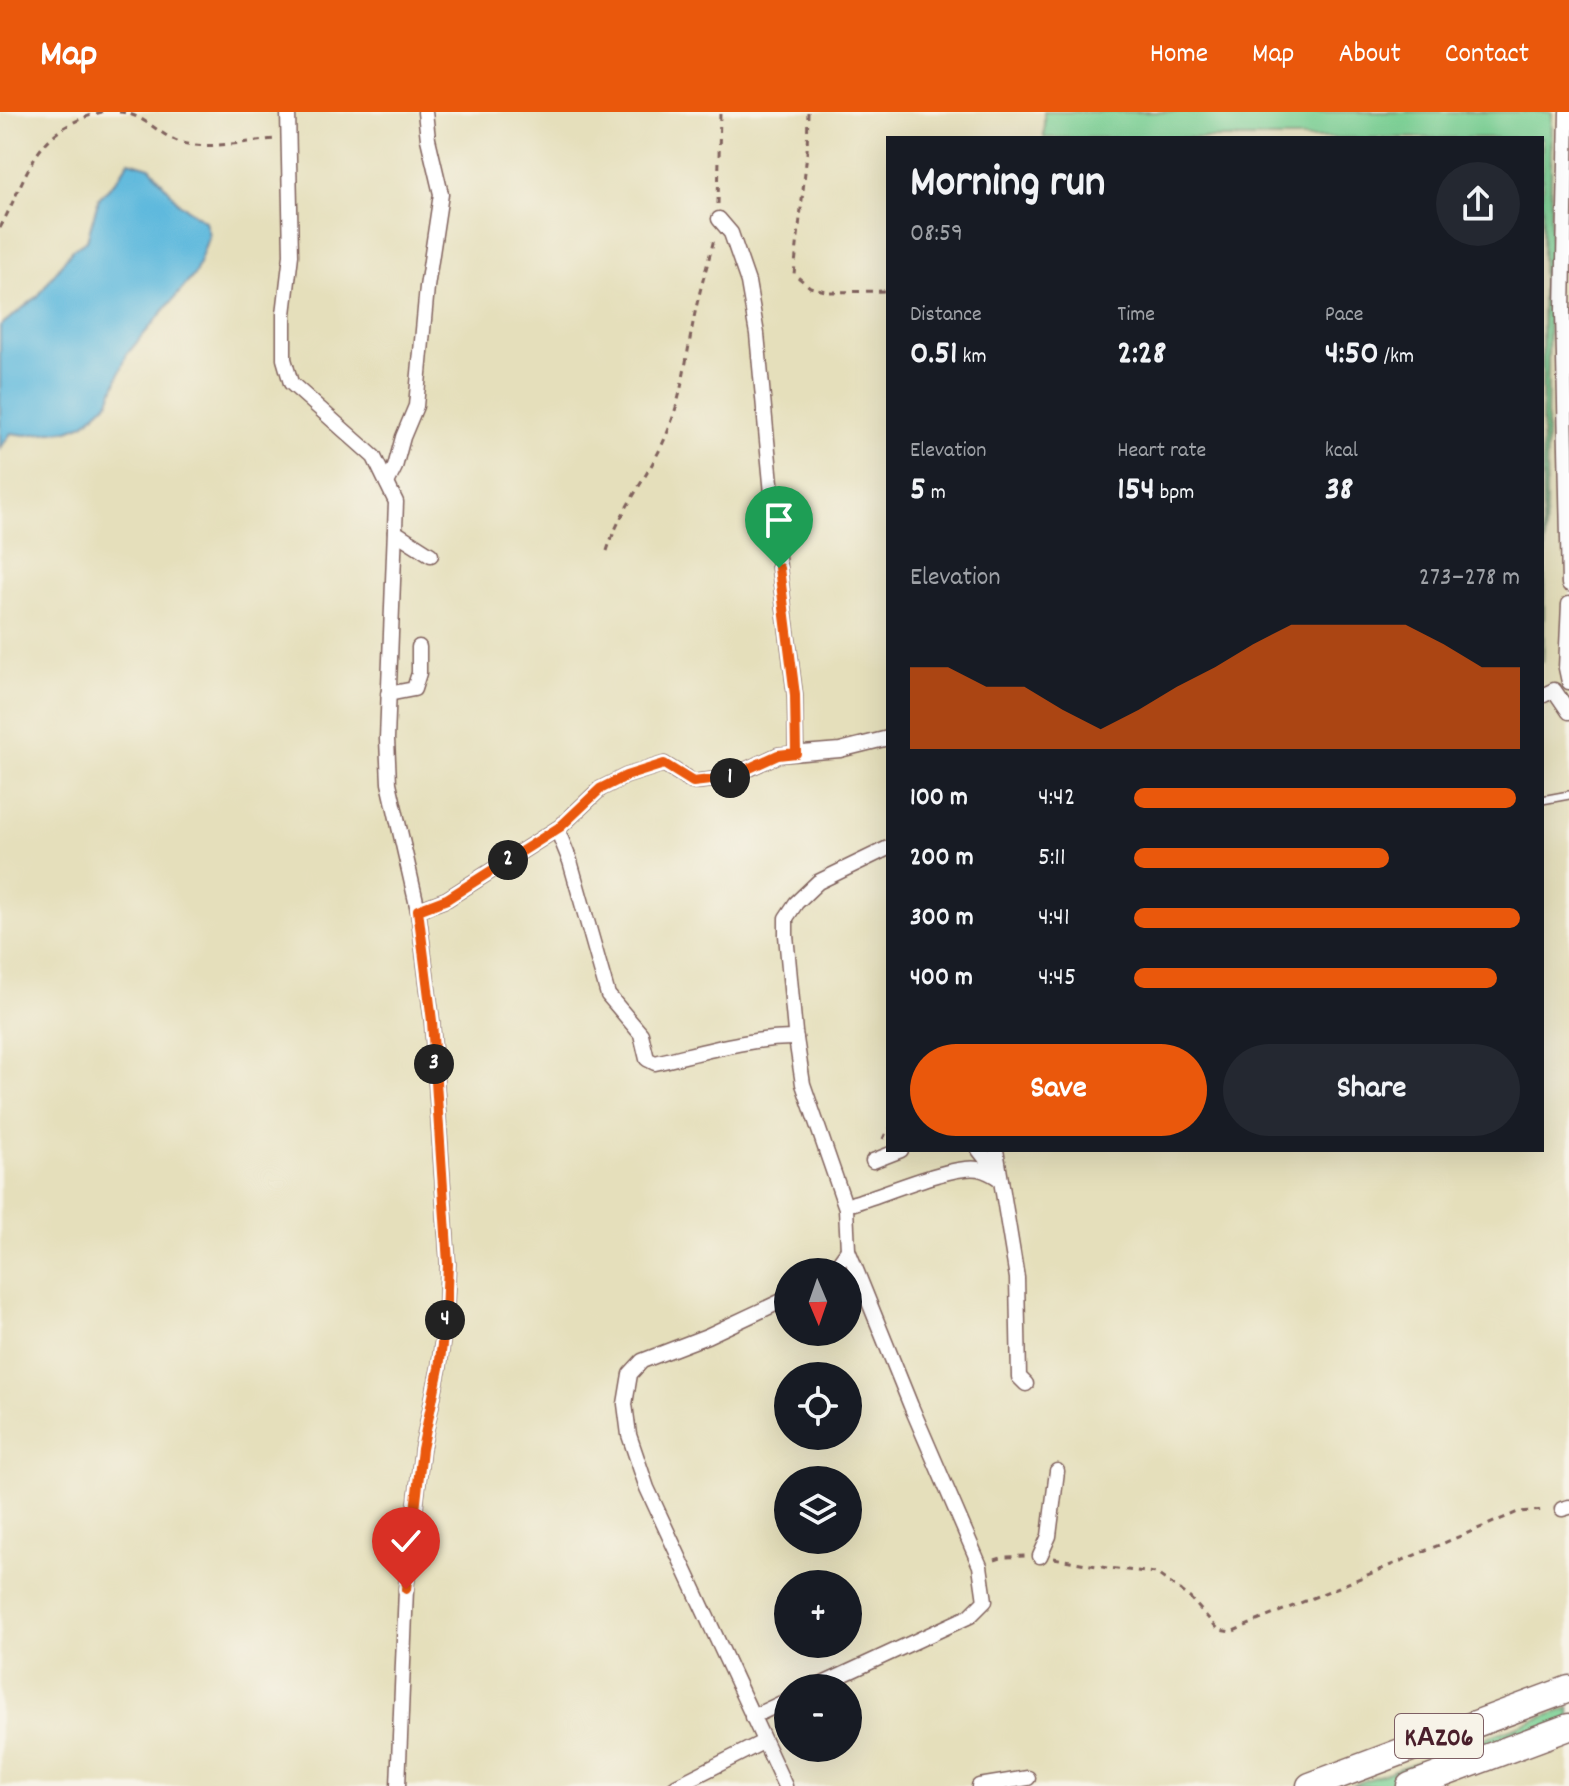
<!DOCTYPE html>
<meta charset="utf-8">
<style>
:root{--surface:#171b24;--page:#242831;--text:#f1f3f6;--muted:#9ea1a6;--accent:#ea580c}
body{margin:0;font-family:Dekko,sans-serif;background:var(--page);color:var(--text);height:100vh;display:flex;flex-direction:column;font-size:30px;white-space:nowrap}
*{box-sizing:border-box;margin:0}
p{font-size:26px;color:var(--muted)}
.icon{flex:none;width:44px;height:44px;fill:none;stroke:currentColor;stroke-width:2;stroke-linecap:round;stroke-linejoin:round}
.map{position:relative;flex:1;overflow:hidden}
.side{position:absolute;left:886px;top:24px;width:658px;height:1016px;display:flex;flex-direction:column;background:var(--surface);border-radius:0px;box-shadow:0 8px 32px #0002}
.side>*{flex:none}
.needle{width:52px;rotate:178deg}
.tools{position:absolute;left:774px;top:1146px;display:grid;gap:16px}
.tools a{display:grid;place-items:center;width:88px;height:88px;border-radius:50%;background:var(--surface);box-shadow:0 8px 32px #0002;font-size:40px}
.pin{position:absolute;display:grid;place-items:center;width:68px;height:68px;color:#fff;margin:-82px -34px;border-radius:50% 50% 50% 0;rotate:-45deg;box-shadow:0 0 8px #0007}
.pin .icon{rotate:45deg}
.km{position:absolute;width:40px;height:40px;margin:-20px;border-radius:50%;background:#222;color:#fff;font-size:22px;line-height:40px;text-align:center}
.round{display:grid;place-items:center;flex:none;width:84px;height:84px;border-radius:42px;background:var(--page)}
.head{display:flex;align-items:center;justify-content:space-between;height:136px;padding:0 24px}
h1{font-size:44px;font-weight:700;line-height:60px}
.stats{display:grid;grid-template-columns:repeat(3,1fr);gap:12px;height:136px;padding:8px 24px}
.stats div{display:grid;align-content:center}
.stats b{font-size:34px;font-weight:700}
.stats small{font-size:22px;font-weight:400}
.stats p{font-size:22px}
.chart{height:224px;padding:16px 24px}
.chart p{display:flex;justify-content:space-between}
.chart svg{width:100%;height:144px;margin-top:8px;fill:var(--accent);opacity:.7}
.cta{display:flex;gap:16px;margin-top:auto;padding:16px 24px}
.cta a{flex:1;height:92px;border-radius:48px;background:var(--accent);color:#fff;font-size:32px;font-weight:700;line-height:92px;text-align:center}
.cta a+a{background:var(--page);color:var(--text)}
ul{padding:0 24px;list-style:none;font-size:26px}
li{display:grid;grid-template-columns:128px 96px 1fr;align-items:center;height:60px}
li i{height:20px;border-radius:10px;background:var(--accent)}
header{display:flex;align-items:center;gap:48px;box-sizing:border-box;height:112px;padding:0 40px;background:var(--accent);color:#fff}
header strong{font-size:38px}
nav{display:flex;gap:44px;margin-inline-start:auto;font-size:28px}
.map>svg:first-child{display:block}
</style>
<header>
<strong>Map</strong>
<nav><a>Home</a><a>Map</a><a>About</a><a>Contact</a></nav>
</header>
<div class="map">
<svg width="1569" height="1674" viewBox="0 0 1569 1674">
<rect width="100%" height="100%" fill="#f7f3e8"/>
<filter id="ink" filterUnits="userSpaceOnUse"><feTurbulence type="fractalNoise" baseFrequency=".0125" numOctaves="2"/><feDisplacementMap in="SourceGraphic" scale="16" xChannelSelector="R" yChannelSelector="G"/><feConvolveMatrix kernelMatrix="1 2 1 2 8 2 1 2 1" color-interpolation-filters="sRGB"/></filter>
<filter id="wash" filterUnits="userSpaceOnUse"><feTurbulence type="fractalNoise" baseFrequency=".006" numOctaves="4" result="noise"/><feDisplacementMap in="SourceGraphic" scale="32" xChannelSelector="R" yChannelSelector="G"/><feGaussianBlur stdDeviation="1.8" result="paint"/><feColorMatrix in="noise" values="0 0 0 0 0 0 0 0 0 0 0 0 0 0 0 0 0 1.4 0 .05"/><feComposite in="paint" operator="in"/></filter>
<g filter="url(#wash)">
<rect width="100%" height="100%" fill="#e5dfbb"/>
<g fill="#7bd195" stroke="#627860" stroke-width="2">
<path d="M 1044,0 L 1552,0 L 1543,551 L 1542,26 L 1044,26 Z"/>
<path d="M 1569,1596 L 1569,1608 L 1392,1674 L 1350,1674 Z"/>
</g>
<path fill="#5fb9dd" stroke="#546c84" stroke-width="2" d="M 129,49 L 150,55 L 179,91 L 205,109 L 209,123 L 195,162 L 127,242 L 109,289 L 84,312 L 68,318 L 26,323 L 11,321 L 0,337 L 0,214 L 38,184 L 72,138 L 87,128 L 99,86 L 119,65 Z"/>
</g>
<g filter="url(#ink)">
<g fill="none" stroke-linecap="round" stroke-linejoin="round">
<defs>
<path id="lane" d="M 1542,688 L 1569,683"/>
<g id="street">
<path d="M 288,0 L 291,143 L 284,202 L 284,247 L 291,271 L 374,345 L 396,390 L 387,627 L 389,671 L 418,798 L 432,909 L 448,1152 L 446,1201 L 439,1256 L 422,1337 L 406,1477 L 398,1674"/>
<path d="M 1567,0 L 1563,199 L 1569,472"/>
<path d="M 719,107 L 731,121 L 748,170 L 757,222 L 779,456 L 795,583 L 796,641"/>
<path d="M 387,371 L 395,355 L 403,325 L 416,294 L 427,175 L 441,82 L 428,27 L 425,0"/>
<path d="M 395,420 L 431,443"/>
<path d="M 1569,492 L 1566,556 L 1569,570"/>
<path d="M 388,582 L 414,577 L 419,561 L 419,535"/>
<path d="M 1542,584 L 1554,578 L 1569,600"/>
<path d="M 557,717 L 570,749 L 608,883 L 641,922 L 647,947 L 655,951 C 703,940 747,926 796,926"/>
<path d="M 418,798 L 447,787 L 560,715 L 600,677 L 626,664 L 664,652 L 693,670 L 728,666 L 778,643 L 840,638 L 888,626"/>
<path d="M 979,1038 L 997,1061"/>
<path d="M 996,1038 L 1017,1166 L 1019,1265 L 1026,1272"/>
<path d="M 873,1049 L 901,1038"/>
<path d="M 854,1091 C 882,1083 953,1052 978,1057 C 987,1059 994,1063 1001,1068"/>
<path d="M 832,1160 L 848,1138"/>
<path d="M 1562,1397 L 1569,1395"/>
<path d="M 1040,1444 L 1049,1424 L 1057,1359"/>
<path d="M 814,1576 L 970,1504 L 985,1489 L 980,1454 L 911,1294 L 848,1138 L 846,1096 L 803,972 L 795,920 L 786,823 L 786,806 L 796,791 L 818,770 L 888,736"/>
<path d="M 752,1605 L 788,1588"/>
<path d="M 676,1674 L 763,1630"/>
<path d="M 785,1674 L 647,1376 L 629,1323 L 625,1292 L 630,1262 L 642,1249 L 707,1224 L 788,1186"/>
<path d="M 979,1674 L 1028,1666"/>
</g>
<g id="highway">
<path d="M 1310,1674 L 1569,1577"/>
<path d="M 1410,1674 L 1569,1615"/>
</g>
</defs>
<use href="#lane" stroke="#80625d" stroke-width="10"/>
<use href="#street" stroke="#80625d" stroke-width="17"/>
<use href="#highway" stroke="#80625d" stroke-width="29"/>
<g stroke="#80625d" stroke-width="3" stroke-dasharray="6 6" stroke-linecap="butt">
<path d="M 119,0 C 142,2 155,19 175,28 C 199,40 247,29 275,27"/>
<path d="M 808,0 L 807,41 L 794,162 L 810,175 L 829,180 L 888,179"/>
<path d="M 718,92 L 720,0"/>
<path d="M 0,116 C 30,60 32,18 102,0"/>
<path d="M 607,439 C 620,396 652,361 668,319 C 682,284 686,247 693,211 C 698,183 707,155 714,127"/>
<path d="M 883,1027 L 888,1016"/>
<path d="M 1054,1446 L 1107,1456 L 1156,1461 L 1190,1486 L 1219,1518 L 1231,1520 L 1518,1400 L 1546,1398"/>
<path d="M 995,1448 L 1004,1445 L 1027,1444"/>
</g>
<use href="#lane" stroke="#fff" stroke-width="7"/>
<use href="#street" stroke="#fff" stroke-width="14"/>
<use href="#highway" stroke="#fff" stroke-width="26"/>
</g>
</g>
<g fill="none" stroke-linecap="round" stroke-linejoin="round" filter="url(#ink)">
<defs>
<path id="route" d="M 406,1477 L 422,1337 L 439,1256 L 446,1201 L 448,1152 L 432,909 L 418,798 L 447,787 L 560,715 L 600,677 L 626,664 L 664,652 L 693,670 L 728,666 L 778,643 L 796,641 L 795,583 L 779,456"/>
</defs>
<use href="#route" stroke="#fff" stroke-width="16"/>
<use href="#route" stroke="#ea580c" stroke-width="10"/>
</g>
<g text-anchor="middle" stroke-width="6" stroke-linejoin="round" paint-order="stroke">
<rect fill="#f7f3e8" stroke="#7e5f64" stroke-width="2" x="1395" y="1602" width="88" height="44" rx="6"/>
<g font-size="26" font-weight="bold" fill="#4a1f2b">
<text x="1439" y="1633">KАZ06</text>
</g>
</g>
</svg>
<div class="tools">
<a><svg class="needle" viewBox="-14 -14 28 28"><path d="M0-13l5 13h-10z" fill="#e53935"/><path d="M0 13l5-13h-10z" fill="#9ea1a6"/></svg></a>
<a><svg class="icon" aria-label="locate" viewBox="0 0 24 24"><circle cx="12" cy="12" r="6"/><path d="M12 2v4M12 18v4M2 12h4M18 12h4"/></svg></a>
<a><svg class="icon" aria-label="layers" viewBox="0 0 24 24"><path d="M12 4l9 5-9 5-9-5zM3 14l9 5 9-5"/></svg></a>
<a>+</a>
<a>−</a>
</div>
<div class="pin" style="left:779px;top:456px;background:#1e9e55"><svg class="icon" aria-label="arrive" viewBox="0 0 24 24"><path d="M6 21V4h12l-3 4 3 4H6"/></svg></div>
<div class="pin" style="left:406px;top:1477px;background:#d93025"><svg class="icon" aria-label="check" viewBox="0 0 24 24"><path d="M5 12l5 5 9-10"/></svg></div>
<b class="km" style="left:730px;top:666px">1</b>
<b class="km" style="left:508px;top:748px">2</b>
<b class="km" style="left:434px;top:952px">3</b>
<b class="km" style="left:445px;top:1208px">4</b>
<section class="side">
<div class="head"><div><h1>Morning run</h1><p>08:59</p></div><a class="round"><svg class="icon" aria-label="share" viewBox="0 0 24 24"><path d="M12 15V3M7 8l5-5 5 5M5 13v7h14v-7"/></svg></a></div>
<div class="stats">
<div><p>Distance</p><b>0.51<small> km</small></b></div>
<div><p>Time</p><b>2:28</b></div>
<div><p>Pace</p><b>4:50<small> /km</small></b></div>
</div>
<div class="stats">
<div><p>Elevation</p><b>5<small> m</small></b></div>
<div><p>Heart rate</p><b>154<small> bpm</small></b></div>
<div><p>kcal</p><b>38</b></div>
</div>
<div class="chart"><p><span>Elevation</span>273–278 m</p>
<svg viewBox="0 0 160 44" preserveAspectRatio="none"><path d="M0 44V19L10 19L20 25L30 25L40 32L50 38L60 32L70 25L80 19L90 12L100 6L110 6L120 6L130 6L140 12L150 19L160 19V44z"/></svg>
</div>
<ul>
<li><b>100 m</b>4:42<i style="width:99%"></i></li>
<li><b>200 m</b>5:11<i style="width:66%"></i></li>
<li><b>300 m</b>4:41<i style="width:100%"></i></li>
<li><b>400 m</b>4:45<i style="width:94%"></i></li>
</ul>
<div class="cta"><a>Save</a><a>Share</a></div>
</section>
</div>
